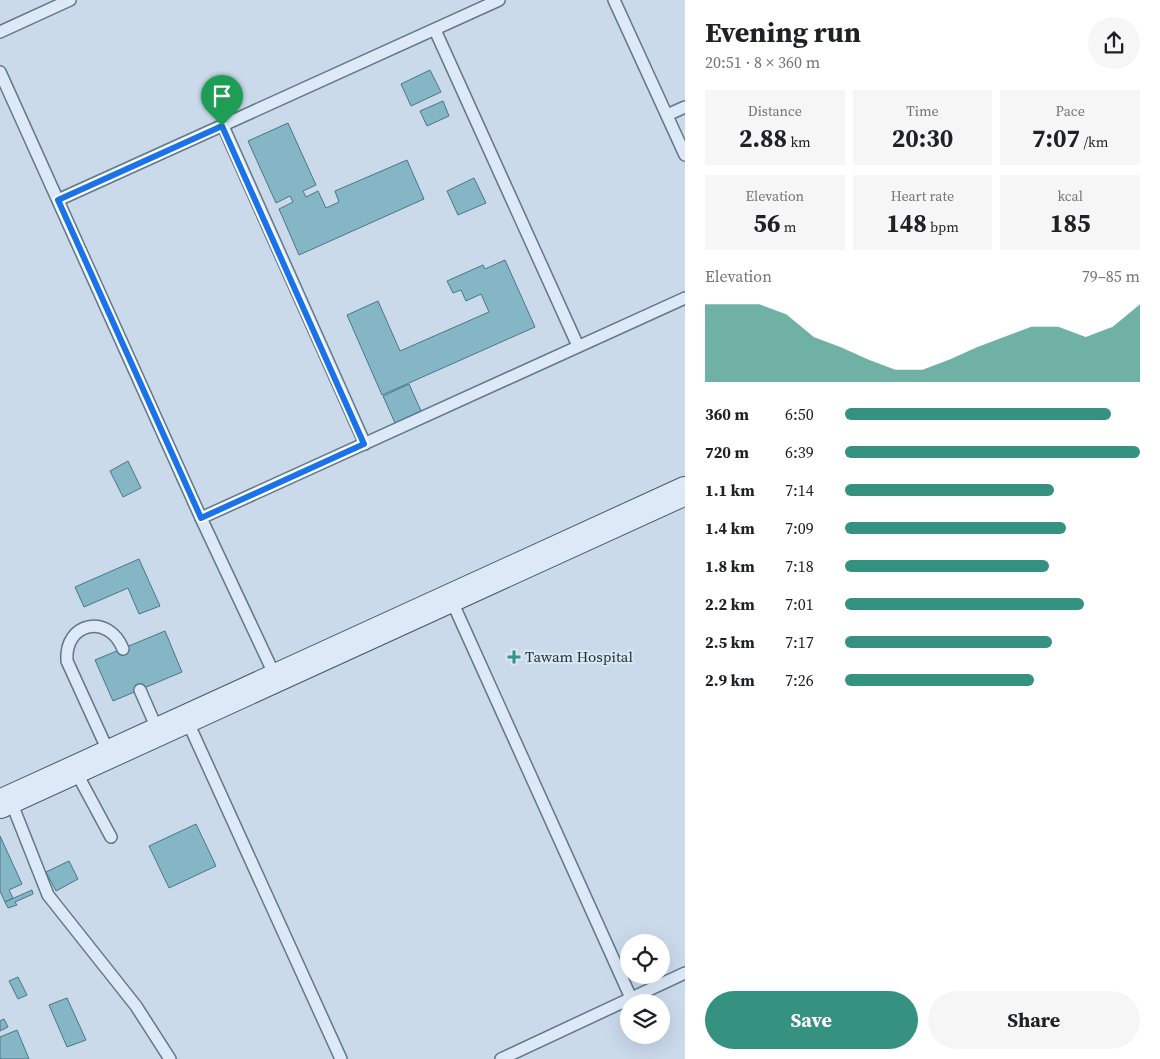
<!DOCTYPE html>
<meta charset="utf-8">
<style>
:root{--surface:#fff;--page:#f6f6f6;--text:#202124;--muted:#757577;--accent:#359180}
body{margin:0;font-family:"Source Serif 4",serif;background:var(--page);color:var(--text);height:100vh;display:flex;flex-direction:column;font-size:19px;white-space:nowrap}
*{box-sizing:border-box;margin:0}
p{font-size:16px;color:var(--muted)}
.icon{flex:none;width:28px;height:28px;fill:none;stroke:currentColor;stroke-width:2;stroke-linecap:round;stroke-linejoin:round}
.map{position:relative;flex:1;overflow:hidden}
.details{display:flex;flex-direction:column;background:var(--surface);width:475px}
.details>*{flex:none}
.fabs{position:absolute;left:620px;top:934px;display:grid;gap:10px}
.fabs a{display:grid;place-items:center;width:50px;height:50px;border-radius:50%;background:var(--surface);box-shadow:0 5px 20px #0002;font-size:25px}
.pin{position:absolute;display:grid;place-items:center;width:42px;height:42px;color:#fff;margin:-51px -21px;border-radius:50% 50% 50% 0;rotate:-45deg;box-shadow:0 0 5px #0007}
.pin .icon{rotate:45deg}
.round{display:grid;place-items:center;flex:none;width:52px;height:52px;border-radius:26px;background:var(--page)}
.overview{display:flex;align-items:center;justify-content:space-between;height:85px;padding:0 20px}
h1{font-size:28px;font-weight:700;line-height:38px}
.figures{display:grid;grid-template-columns:repeat(3,1fr);gap:8px;height:85px;padding:5px 20px}
.figures div{display:grid;align-content:center;border-radius:0px;background:var(--page);text-align:center}
.figures b{font-size:25px;font-weight:700}
.figures small{font-size:14px;font-weight:400}
.figures p{font-size:14px}
.chart{height:140px;padding:10px 20px}
.chart p{display:flex;justify-content:space-between}
.chart svg{width:100%;height:90px;margin-top:5px;fill:var(--accent);opacity:.7}
.action{display:flex;gap:10px;margin-top:auto;padding:10px 20px}
.action a{flex:1;height:58px;border-radius:30px;background:var(--accent);color:#fff;font-size:20px;font-weight:700;line-height:58px;text-align:center}
.action a+a{background:var(--page);color:var(--text)}
ul{padding:0 20px;list-style:none;font-size:16px}
li{display:grid;grid-template-columns:80px 60px 1fr;align-items:center;height:38px}
li i{height:12px;border-radius:6px;background:var(--accent)}
main{display:flex;flex:1;min-height:0}
.map>svg:first-child{display:block}
</style>
<main>
<div class="map">
<svg width="685" height="1059" viewBox="0 0 685 1059">
<rect width="100%" height="100%" fill="#cadaeb"/>
<g fill="#84b6c6" stroke="#487784">
<path d="M 430,70 L 441,92 L 411,106 L 401,84 Z"/>
<path d="M 443,101 L 449,116 L 427,126 L 420,111 Z"/>
<path d="M 288,123 L 316,185 L 303,191 L 306,197 L 318,191 L 326,208 L 339,202 L 335,191 L 407,160 L 424,199 L 299,255 L 279,209 L 293,202 L 290,196 L 276,203 L 248,141 Z"/>
<path d="M 474,178 L 486,203 L 458,215 L 447,191 Z"/>
<path d="M 505,260 L 535,327 L 382,395 L 347,315 L 378,301 L 400,351 L 489,312 L 481,294 L 466,301 L 461,290 L 453,293 L 447,281 L 483,265 L 485,269 Z"/>
<path d="M 409,384 L 421,411 L 395,423 L 383,396 Z"/>
<path d="M 128,461 L 141,488 L 123,497 L 110,471 Z"/>
<path d="M 139,559 L 160,606 L 139,614 L 128,588 L 84,607 L 75,587 Z"/>
<path d="M 165,631 L 182,672 L 113,701 L 95,660 Z"/>
<path d="M 196,824 L 216,866 L 169,888 L 149,846 Z"/>
<path d="M 0,836 L 22,884 L 9,890 L 13,898 L 5,902 L 0,891 Z"/>
<path d="M 69,861 L 78,879 L 56,891 L 46,872 Z"/>
<path d="M 32,890 L 33,894 L 15,902 L 17,905 L 8,908 L 5,902 Z"/>
<path d="M 18,977 L 27,995 L 18,999 L 9,981 Z"/>
<path d="M 67,998 L 86,1040 L 67,1047 L 49,1005 Z"/>
<path d="M 4,1019 L 8,1027 L 0,1031 L 0,1021 Z"/>
<path d="M 17,1030 L 29,1059 L 0,1059 L 0,1037 Z"/>
</g>
<g fill="none" stroke-linecap="round" stroke-linejoin="round">
<defs>
<g id="lane">
<path d="M 614,0 L 685,155"/>
<path d="M 435,30 L 578,346"/>
<path d="M 0,32 L 70,0"/>
<path d="M 0,72 L 201,518 L 276,678"/>
<path d="M 667,115 L 685,107"/>
<path d="M 223,126 L 365,444"/>
<path d="M 58,200 L 499,0"/>
<path d="M 201,518 L 685,298"/>
<path d="M 450,597 L 631,998"/>
<path d="M 140,690 L 158,731"/>
<path d="M 186,718 L 341,1059"/>
<path d="M 109,753 L 67,661 C 64,622 109,613 123,649"/>
<path d="M 75,770 L 111,837"/>
<path d="M 10,799 L 48,895 L 136,1006 L 170,1059"/>
<path d="M 501,1059 L 685,973"/>
</g>
<path id="secondary" d="M 0,804 L 685,491"/>
</defs>
<use href="#lane" stroke="#607987" stroke-width="14"/>
<use href="#secondary" stroke="#435d69" stroke-width="30"/>
<use href="#lane" stroke="#dde9f7" stroke-width="11"/>
<use href="#secondary" stroke="#dde9f7" stroke-width="28"/>
</g>
<g fill="none" stroke-linecap="round" stroke-linejoin="round">
<defs>
<path id="route" d="M 222,126 L 364,444 L 201,518 L 58,200 Z"/>
</defs>
<use href="#route" stroke="#fff" stroke-width="10"/>
<use href="#route" stroke="#1a73e8" stroke-width="6"/>
</g>
<path fill="#359180" stroke="#d9e6f3" stroke-width="2" d="M511.5 649.5h5v5h5v5h-5v5h-5v-5h-5v-5h5z"/>
<g text-anchor="middle" stroke-width="4" stroke-linejoin="round" paint-order="stroke">
<g font-size="15" fill="#223239" stroke="#d9e6f3" text-anchor="start">
<text x="525" y="662">Tawam Hospital</text>
</g>
</g>
</svg>
<div class="fabs">
<a><svg class="icon" aria-label="locate" viewBox="0 0 24 24"><circle cx="12" cy="12" r="6"/><path d="M12 2v4M12 18v4M2 12h4M18 12h4"/></svg></a>
<a><svg class="icon" aria-label="layers" viewBox="0 0 24 24"><path d="M12 4l9 5-9 5-9-5zM3 14l9 5 9-5"/></svg></a>
</div>
<div class="pin" style="left:222px;top:126px;background:#1e9e55"><svg class="icon" aria-label="arrive" viewBox="0 0 24 24"><path d="M6 21V4h12l-3 4 3 4H6"/></svg></div>
</div>
<section class="details">
<div class="overview"><div><h1>Evening run</h1><p>20:51 · 8 × 360 m</p></div><a class="round"><svg class="icon" aria-label="share" viewBox="0 0 24 24"><path d="M12 15V3M7 8l5-5 5 5M5 13v7h14v-7"/></svg></a></div>
<div class="figures">
<div><p>Distance</p><b>2.88<small> km</small></b></div>
<div><p>Time</p><b>20:30</b></div>
<div><p>Pace</p><b>7:07<small> /km</small></b></div>
</div>
<div class="figures">
<div><p>Elevation</p><b>56<small> m</small></b></div>
<div><p>Heart rate</p><b>148<small> bpm</small></b></div>
<div><p>kcal</p><b>185</b></div>
</div>
<div class="chart"><p><span>Elevation</span>79–85 m</p>
<svg viewBox="0 0 160 44" preserveAspectRatio="none"><path d="M0 44V6L10 6L20 6L30 11L40 22L50 27L60 33L70 38L80 38L90 33L100 27L110 22L120 17L130 17L140 22L150 17L160 6V44z"/></svg>
</div>
<ul>
<li><b>360 m</b>6:50<i style="width:90%"></i></li>
<li><b>720 m</b>6:39<i style="width:100%"></i></li>
<li><b>1.1 km</b>7:14<i style="width:71%"></i></li>
<li><b>1.4 km</b>7:09<i style="width:75%"></i></li>
<li><b>1.8 km</b>7:18<i style="width:69%"></i></li>
<li><b>2.2 km</b>7:01<i style="width:81%"></i></li>
<li><b>2.5 km</b>7:17<i style="width:70%"></i></li>
<li><b>2.9 km</b>7:26<i style="width:64%"></i></li>
</ul>
<div class="action"><a>Save</a><a>Share</a></div>
</section>
</main>
